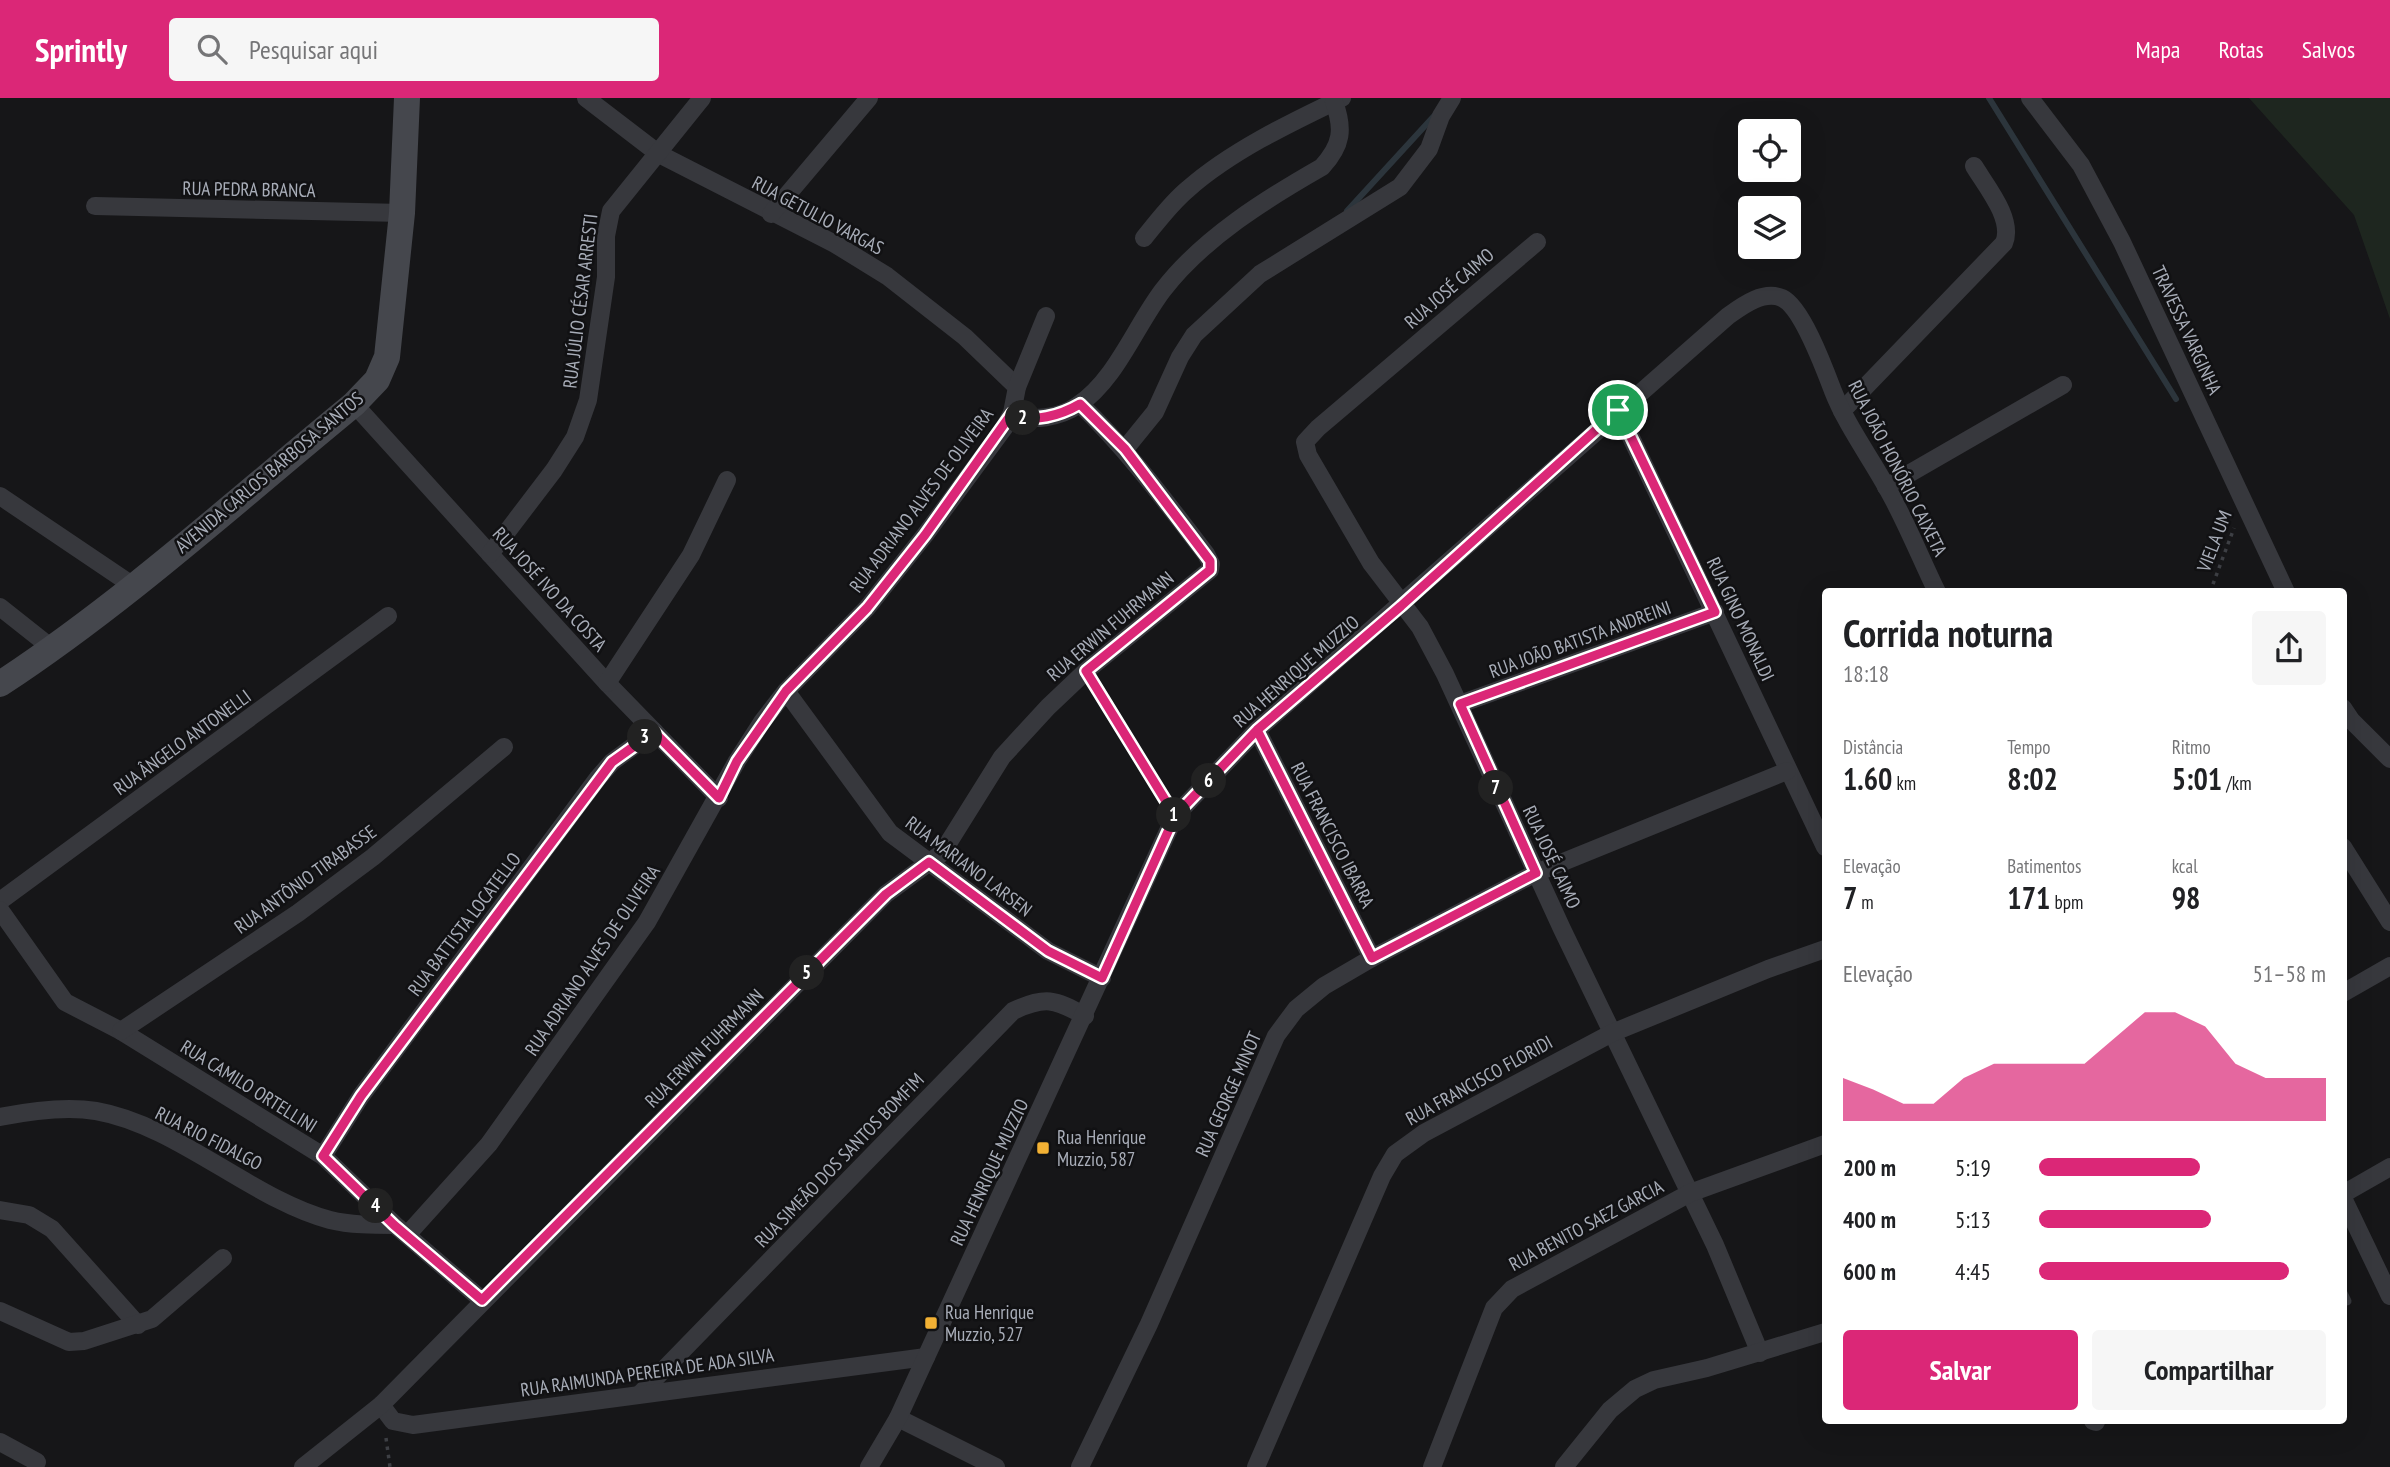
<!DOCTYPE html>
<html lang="pt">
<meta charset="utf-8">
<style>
:root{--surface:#fff;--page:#f6f6f6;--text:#202124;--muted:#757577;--accent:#db2777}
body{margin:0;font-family:"PT Sans Narrow",sans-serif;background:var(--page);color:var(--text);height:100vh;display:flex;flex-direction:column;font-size:26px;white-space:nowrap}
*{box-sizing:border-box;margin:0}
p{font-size:23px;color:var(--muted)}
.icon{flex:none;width:38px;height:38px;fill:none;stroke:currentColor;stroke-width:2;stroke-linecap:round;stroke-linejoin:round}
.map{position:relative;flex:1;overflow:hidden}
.panel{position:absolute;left:1822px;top:490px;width:525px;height:836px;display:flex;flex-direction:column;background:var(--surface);border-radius:7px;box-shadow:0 7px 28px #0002}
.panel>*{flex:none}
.controls{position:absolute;left:1738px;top:21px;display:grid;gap:14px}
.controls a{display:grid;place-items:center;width:63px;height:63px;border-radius:7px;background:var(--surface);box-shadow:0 7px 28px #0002;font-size:35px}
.pin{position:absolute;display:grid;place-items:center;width:60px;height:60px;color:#fff;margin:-30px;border:4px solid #fff;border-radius:50%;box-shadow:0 2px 7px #0007}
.km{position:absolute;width:35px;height:35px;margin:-18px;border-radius:50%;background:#222;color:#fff;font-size:19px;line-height:35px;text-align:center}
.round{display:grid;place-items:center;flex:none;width:74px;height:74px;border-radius:7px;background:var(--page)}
.head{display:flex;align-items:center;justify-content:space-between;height:119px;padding:0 21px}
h1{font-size:38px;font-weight:700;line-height:52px}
.metrics{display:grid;grid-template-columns:repeat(3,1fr);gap:10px;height:119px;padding:7px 21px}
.metrics div{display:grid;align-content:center}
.metrics b{font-size:30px;font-weight:700}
.metrics small{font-size:19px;font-weight:400}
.metrics p{font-size:19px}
.chart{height:196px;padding:14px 21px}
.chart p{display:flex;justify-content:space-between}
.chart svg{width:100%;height:126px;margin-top:7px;fill:var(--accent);opacity:.7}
.primary-button{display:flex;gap:14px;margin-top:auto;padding:14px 21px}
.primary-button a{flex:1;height:80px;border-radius:7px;background:var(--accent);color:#fff;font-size:28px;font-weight:700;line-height:80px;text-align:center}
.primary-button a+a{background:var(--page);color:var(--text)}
ul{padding:0 21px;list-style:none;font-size:23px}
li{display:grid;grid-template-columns:112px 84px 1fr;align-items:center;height:52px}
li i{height:18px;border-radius:9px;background:var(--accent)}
header{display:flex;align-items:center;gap:42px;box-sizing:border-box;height:98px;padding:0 35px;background:var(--accent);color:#fff}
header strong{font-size:33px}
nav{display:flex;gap:38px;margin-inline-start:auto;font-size:24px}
.search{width:490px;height:63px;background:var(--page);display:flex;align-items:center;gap:18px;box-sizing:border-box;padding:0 24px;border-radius:7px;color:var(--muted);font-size:26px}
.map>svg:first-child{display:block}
</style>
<header>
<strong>Sprintly</strong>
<div class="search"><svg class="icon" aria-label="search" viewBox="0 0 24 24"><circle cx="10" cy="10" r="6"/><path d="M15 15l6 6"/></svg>Pesquisar aqui</div>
<nav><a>Mapa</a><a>Rotas</a><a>Salvos</a></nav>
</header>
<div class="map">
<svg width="2390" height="1369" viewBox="0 0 2390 1369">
<rect width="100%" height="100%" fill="#161618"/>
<path fill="#1e261f" d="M 2249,0 L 2390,0 L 2390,221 L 2354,117 Z"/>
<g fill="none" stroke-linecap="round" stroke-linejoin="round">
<g stroke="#2c353c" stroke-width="6">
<path d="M 1989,0 L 2176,301"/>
<path d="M 1347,113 L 1434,18"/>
</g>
<g stroke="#3d3f44" stroke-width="3.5" stroke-dasharray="3.5 5" stroke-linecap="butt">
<path d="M 2210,494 L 2234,430"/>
<path d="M 1095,587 L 1165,703"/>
<path d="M 386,1340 L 390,1369"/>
</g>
<path stroke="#37383d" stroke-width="9" d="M 2343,1195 L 2347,1203"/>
<g stroke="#37383d" stroke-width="18">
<path d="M 586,0 L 659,56 L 835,146 L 887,178 L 965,239 L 1017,289"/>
<path d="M 2030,0 L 2081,67 L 2122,144 L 2286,494"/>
<path d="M 95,108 L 402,115"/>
<path d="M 771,116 L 869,0"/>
<path d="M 1144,140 C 1158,123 1171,105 1188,91 C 1231,53 1290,25 1342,0"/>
<path d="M 1537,144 L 1318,330 L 1305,344 L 1308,357 L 1371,465 L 1420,529 L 1445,576 L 1562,831 L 1715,1147 L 1760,1255"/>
<path d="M 354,306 L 607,585 L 719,700"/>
<path d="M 1618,312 L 1825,749"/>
<path d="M 1842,313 L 2004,145 C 2014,121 1986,88 1974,68"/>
<path d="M 1012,315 C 1031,325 1061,319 1078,307 C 1116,282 1136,227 1163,192 C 1203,140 1266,101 1322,69 C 1342,47 1344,31 1334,4"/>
<path d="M 1125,351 L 1155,314 L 1180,259 L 1194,237 L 1260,176 L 1400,89 L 1429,51 L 1441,18 L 1452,0"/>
<path d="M 1886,389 L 2063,287"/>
<path d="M 0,398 L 132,487"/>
<path d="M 490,456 L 554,372 L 575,339 L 588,302 L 606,179 L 606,138 L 611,113 L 702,0"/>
<path d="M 0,509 L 53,551"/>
<path d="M 607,585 L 691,457 L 727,382"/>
<path d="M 786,593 L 890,735 L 1048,853 L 1102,880"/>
<path d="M 1460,606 L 1715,514"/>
<path d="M 2343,610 L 2351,622 L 2390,661"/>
<path d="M 1257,632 L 1372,860"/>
<path d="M 2343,749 L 2390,824"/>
<path d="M 0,803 L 388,518"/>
<path d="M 0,812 L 65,904 L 121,933 L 323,1058 L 395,1127 L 482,1202"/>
<path d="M 2343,895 L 2390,868"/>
<path d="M 121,933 L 298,815 L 373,759 L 504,649"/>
<path d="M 0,1019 C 30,1013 66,1008 96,1013 C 177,1027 253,1102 330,1122 C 350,1127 374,1127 395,1127"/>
<path d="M 323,1058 L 361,998 L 598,680 L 612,664 L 654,633"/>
<path d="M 2343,1096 L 2390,1069"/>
<path d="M 2343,1100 L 2390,1198"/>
<path d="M 0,1112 L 29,1117 L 52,1131 L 138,1227"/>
<path d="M 407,1137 L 489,1046 L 647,824 L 737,663 L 762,624 L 786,593 L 867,510 L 925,437 L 1004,330 L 1012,315 L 1017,289 L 1046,218"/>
<path d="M 0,1213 L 69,1244 L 84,1243 L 152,1221 L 223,1160"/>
<path d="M 640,1296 L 1013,913 C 1045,898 1055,901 1085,918"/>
<path d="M 381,1307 L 393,1323 L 413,1327 L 926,1259"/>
<path d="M 898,1320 L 996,1369"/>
<path d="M 2093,1323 L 2096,1324"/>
<path d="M 0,1344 L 37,1364"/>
<path d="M 303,1369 L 381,1307 L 886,796 L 942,755 L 1002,659 L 1048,609 L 1086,573 L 1210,472 L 1211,466 L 1206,456 C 1166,404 1128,352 1080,306"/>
<path d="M 869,1369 L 898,1320 L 1175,718 L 1257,632 L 1728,218 C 1742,208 1763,192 1782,200 C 1802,209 1825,272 1833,293 C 1848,331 1874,364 1893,401 C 1909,431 1922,463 1937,494"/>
<path d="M 1080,1369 L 1149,1226 L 1276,938 L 1296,911 L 1324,888 L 1372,860 L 1536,775 L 1787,673"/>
<path d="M 1256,1369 L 1382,1078 L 1395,1056 L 1424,1035 L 1612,935 L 1768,871 L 1825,851"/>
<path d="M 1432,1369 L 1494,1210 L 1512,1191 L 1690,1095 L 1825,1046"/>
<path d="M 1564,1369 L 1610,1312 L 1635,1291 L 1654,1282 L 1707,1270 L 1825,1234"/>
</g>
<path stroke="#45474d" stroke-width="26" d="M 0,586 C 125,504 238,401 354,306 L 377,282 L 387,259 L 402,115 L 407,0"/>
</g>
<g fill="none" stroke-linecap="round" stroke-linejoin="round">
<defs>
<path id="route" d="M 1618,312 L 1401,508 L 1257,632 L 1175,718 L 1086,573 L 1210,472 L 1210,463 L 1125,351 L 1080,306 C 1061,317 1033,326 1012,315 L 925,437 L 867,510 L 786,593 L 737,663 L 719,700 L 654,634 L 612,664 L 361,998 L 323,1058 L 394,1127 L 482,1202 L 886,796 L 929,764 L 1048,853 L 1102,880 L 1175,718 L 1257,632 L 1372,860 L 1536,775 L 1460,606 L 1715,514 L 1618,312"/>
</defs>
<use href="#route" stroke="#fff" stroke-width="14"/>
<use href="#route" stroke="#db2777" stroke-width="9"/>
</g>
<g fill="#f2b134" stroke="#111113" stroke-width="2.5">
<rect x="1036" y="1043" width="14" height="14" rx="3.5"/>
<rect x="924" y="1218" width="14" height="14" rx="3.5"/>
</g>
<g text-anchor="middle" stroke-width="5" stroke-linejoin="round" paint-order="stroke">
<g font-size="19" fill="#a8adb8" stroke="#111113">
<text transform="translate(249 91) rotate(1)" y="7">RUA PEDRA BRANCA</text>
<text transform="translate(818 117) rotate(28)" y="7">RUA GETULIO VARGAS</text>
<text transform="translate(1449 190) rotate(-41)" y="7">RUA JOSÉ CAIMO</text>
<text transform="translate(580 203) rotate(-83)" y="7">RUA JÚLIO CÉSAR ARRESTI</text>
<text transform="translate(2187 232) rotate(65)" y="7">TRAVESSA VARGINHA</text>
<text transform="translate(1898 370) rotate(63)" y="7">RUA JOÃO HONÓRIO CAIXETA</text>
<text transform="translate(269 374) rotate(-40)" y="7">AVENIDA CARLOS BARBOSA SANTOS</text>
<text transform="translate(921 402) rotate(-53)" y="7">RUA ADRIANO ALVES DE OLIVEIRA</text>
<text transform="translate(2214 443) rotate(-69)" y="7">VIELA UM</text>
<text transform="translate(550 491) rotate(48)" y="7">RUA JOSÉ IVO DA COSTA</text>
<text transform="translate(1741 521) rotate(65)" y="7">RUA GINO MONALDI</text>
<text transform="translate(1110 528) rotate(-40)" y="7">RUA ERWIN FUHRMANN</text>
<text transform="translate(1580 541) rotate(-20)" y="7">RUA JOÃO BATISTA ANDREINI</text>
<text transform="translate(1296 573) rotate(-41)" y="7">RUA HENRIQUE MUZZIO</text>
<text transform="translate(182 644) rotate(-36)" y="7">RUA ÂNGELO ANTONELLI</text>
<text transform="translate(1333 737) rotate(63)" y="7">RUA FRANCISCO IBARRA</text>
<text transform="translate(1552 759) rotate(65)" y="7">RUA JOSÉ CAIMO</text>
<text transform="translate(969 768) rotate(37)" y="7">RUA MARIANO LARSEN</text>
<text transform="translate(305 781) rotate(-36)" y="7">RUA ANTÔNIO TIRABASSE</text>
<text transform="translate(464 826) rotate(-53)" y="7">RUA BATTISTA LOCATELLO</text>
<text transform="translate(592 862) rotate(-56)" y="7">RUA ADRIANO ALVES DE OLIVEIRA</text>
<text transform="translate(704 950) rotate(-45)" y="7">RUA ERWIN FUHRMANN</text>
<text transform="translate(1479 982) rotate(-29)" y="7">RUA FRANCISCO FLORIDI</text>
<text transform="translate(249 988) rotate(32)" y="7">RUA CAMILO ORTELLINI</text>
<text transform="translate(1228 996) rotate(-66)" y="7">RUA GEORGE MINOT</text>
<text transform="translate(209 1040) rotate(27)" y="7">RUA RIO FIDALGO</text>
<text transform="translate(839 1062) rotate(-46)" y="7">RUA SIMEÃO DOS SANTOS BOMFIM</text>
<text transform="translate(989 1074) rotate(-65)" y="7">RUA HENRIQUE MUZZIO</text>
<text transform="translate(1586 1127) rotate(-28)" y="7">RUA BENITO SAEZ GARCIA</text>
<text transform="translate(647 1274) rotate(-8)" y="7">RUA RAIMUNDA PEREIRA DE ADA SILVA</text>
</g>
<g font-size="19" fill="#a8adb8" stroke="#111113" text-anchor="start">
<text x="1057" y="1046">Rua Henrique<tspan x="1057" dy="22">Muzzio, 587</tspan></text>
<text x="945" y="1221">Rua Henrique<tspan x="945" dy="22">Muzzio, 527</tspan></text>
</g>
</g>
</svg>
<div class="controls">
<a><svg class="icon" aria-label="locate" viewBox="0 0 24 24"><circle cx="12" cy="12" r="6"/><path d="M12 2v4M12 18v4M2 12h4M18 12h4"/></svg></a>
<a><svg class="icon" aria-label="layers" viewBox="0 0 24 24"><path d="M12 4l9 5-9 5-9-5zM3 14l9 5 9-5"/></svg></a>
</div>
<div class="pin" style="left:1618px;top:312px;background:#1e9e55"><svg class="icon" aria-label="arrive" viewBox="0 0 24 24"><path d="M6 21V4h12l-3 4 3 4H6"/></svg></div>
<b class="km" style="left:1174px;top:717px">1</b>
<b class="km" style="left:1023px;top:320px">2</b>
<b class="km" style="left:645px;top:639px">3</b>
<b class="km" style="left:376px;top:1108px">4</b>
<b class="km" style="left:807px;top:875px">5</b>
<b class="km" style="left:1209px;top:683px">6</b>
<b class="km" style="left:1496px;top:690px">7</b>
<section class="panel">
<div class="head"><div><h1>Corrida noturna</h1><p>18:18</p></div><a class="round"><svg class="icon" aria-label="share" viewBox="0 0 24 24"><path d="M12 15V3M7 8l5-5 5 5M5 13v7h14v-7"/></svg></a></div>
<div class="metrics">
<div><p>Distância</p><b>1.60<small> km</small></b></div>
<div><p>Tempo</p><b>8:02</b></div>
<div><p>Ritmo</p><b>5:01<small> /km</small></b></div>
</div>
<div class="metrics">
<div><p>Elevação</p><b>7<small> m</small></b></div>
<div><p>Batimentos</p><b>171<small> bpm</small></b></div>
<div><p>kcal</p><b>98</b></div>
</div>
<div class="chart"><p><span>Elevação</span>51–58 m</p>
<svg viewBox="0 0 160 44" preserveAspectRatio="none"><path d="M0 44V29L10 33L20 38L30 38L40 29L50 24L60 24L70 24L80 24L90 15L100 6L110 6L120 11L130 24L140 29L150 29L160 29V44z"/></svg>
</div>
<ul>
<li><b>200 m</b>5:19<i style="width:56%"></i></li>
<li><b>400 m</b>5:13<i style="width:60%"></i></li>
<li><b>600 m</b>4:45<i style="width:87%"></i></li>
</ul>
<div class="primary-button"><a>Salvar</a><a>Compartilhar</a></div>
</section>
</div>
